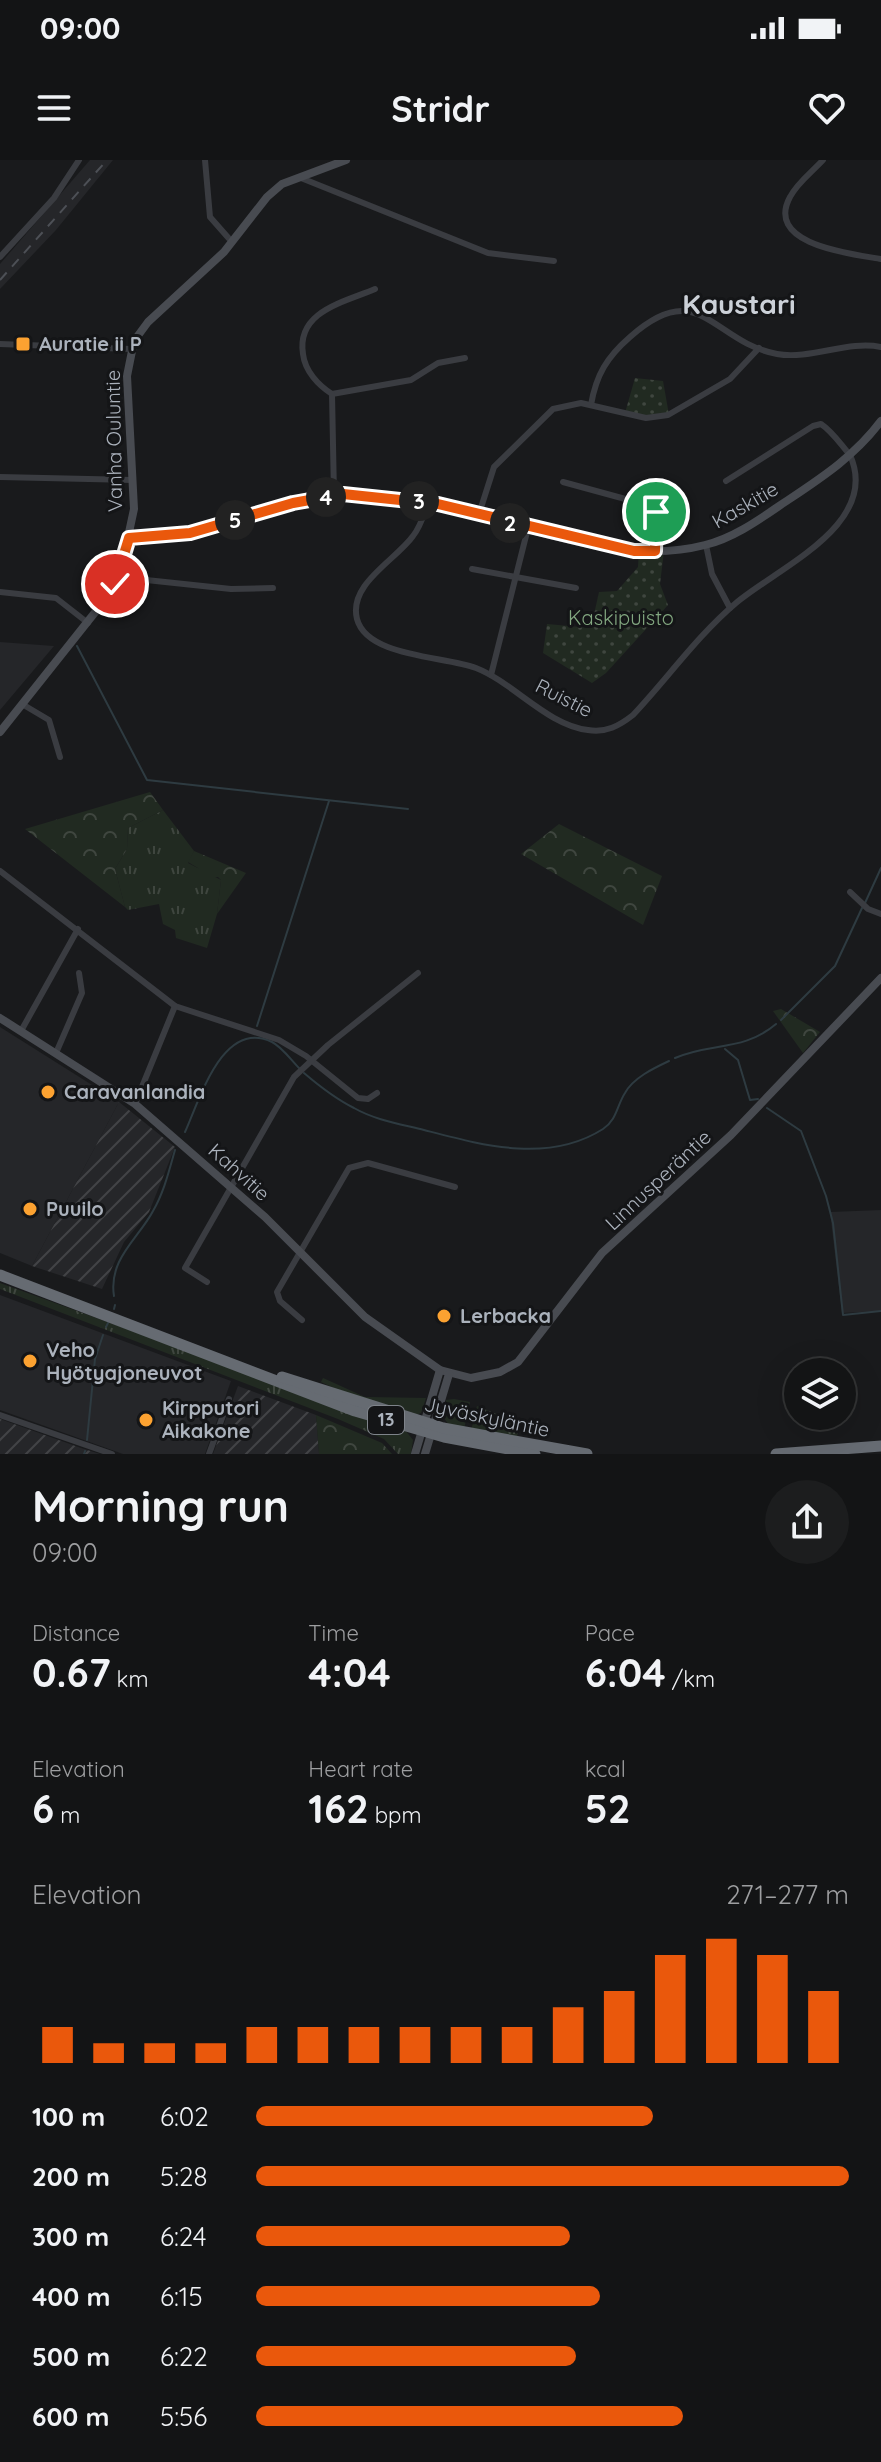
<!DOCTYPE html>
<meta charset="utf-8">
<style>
:root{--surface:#131415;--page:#1c1d1e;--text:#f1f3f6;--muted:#9d9ea0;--line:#323334;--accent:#ea580c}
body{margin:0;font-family:Quicksand,sans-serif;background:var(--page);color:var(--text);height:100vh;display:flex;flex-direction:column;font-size:30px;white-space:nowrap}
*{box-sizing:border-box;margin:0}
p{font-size:26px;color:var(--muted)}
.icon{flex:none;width:44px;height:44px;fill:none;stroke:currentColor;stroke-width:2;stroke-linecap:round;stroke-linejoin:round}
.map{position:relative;height:1294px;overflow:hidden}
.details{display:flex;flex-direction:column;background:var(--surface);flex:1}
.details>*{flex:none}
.buttons{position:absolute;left:784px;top:1198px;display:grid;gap:16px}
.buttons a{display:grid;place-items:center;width:72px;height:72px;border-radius:50%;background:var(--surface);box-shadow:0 8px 32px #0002,0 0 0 2px var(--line);font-size:40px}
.pin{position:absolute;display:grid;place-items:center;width:68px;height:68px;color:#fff;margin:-34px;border:4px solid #fff;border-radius:50%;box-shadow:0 2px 8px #0007}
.km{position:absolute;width:40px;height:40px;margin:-20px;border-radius:50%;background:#222;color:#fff;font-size:22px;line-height:40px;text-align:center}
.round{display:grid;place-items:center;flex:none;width:84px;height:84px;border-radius:42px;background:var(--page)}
.head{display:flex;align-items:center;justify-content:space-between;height:136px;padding:0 32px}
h1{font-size:44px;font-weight:700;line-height:60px}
.metrics{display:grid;grid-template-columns:repeat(3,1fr);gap:12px;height:136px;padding:8px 32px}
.metrics div{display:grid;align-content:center}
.metrics b{font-size:40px;font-weight:700}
.metrics small{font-size:22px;font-weight:400}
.metrics p{font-size:22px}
.chart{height:224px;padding:16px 32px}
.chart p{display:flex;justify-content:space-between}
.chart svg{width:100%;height:144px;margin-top:8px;stroke:var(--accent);stroke-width:6}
ul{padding:0 32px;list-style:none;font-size:26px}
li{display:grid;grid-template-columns:128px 96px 1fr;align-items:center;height:60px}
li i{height:20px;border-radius:10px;background:var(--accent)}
.status{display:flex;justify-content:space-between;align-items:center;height:56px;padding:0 40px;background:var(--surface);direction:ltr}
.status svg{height:22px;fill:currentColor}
header{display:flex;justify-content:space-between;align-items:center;height:104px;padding:0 32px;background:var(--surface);font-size:36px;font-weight:700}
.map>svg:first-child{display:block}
</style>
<div class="status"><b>09:00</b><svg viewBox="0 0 49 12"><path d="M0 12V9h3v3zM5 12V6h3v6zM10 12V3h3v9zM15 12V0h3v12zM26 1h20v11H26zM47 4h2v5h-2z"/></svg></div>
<header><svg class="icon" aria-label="menu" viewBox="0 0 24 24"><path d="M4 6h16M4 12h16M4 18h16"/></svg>Stridr<svg class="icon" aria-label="heart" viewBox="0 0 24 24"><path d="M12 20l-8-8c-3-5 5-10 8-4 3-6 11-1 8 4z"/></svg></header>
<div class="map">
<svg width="881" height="1294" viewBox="0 0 881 1294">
<defs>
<pattern id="industrial-furrows" width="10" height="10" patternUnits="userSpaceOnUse" patternTransform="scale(2)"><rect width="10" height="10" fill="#252629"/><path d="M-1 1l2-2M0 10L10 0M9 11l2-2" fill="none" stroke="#424346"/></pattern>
<pattern id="grass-tufts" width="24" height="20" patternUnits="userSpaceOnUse" patternTransform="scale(2)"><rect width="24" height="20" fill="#212a21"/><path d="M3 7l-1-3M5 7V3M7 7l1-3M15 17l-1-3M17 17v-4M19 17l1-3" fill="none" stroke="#3f463f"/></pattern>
<pattern id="forest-crowns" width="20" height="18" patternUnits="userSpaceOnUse" patternTransform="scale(2)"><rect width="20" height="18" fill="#212a21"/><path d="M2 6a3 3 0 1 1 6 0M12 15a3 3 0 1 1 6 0" fill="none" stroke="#3f463f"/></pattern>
<pattern id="park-dots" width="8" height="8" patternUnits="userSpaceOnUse" patternTransform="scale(2)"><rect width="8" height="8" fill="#212a21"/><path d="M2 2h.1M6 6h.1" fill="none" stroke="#3f463f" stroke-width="1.8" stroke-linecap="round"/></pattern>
</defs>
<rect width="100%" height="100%" fill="#191a1c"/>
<g fill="#252629">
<path d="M 90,0 L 113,0 L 56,70 L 0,129 L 0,104 Z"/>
<path d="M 0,482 L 54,486 L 0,550 Z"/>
<path d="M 0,867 L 119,942 L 32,1106 L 0,1093 Z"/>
<path d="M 881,1050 L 881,1151 L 842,1153 L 830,1052 Z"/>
<path d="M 0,1135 L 231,1221 L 205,1294 L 123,1294 L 0,1250 Z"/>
</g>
<g fill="url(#industrial-furrows)">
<path d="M 119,942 L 175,987 L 149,1052 L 124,1082 L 102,1129 L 32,1106 Z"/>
<path d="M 238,1226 L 316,1255 L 319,1294 L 213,1294 Z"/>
<path d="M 0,1259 L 81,1288 L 100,1294 L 0,1294 Z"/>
</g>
<g fill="url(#grass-tufts)">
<path d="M 163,650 L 194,691 L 188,703 L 221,720 L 217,754 L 207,788 L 176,778 L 175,770 L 163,764 L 159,744 L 128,750 L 125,747 L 115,709 L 127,689 L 128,668 Z"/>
<path d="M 0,1123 L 405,1270 L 413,1280 L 411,1294 L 398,1294 L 384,1279 L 338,1259 L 0,1129 Z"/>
<path d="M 323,1218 L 365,1237 L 426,1238 L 421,1253 L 413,1256 L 360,1240 L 321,1222 Z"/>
<path d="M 454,1239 L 470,1242 L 464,1269 L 449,1265 L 444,1258 L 446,1240 Z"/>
<path d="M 477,1246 L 519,1263 L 517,1278 L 471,1271 Z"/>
</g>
<g fill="url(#forest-crowns)">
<path d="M 150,632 L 163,650 L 128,668 L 127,689 L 115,709 L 125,747 L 25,669 Z"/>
<path d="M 559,664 L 662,716 L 643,765 L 521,694 Z"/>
<path d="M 194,691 L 246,713 L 217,754 L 221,720 L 218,717 L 203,718 L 198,708 L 188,702 Z"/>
<path d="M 781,849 L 820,872 L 803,893 L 773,851 Z"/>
<path d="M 316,1255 L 382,1283 L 392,1294 L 319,1294 Z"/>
</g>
<g fill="url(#park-dots)">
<path d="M 635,218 L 663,221 L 669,255 L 654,258 L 625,253 Z"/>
<path d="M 639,391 L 664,391 L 660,424 L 668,445 L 606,513 L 592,523 L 543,493 L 547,464 L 591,468 L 599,432 L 617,431 L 638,407 Z"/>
</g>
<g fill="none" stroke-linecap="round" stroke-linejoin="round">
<g stroke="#2e3b41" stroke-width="2">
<path d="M 77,486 L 147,620 L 408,649"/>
<path d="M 865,743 L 881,708"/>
<path d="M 781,860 L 835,806 L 862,748"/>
<path d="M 257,866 L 329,641"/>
<path d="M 725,889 L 738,900 L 750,940 L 758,939"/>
<path d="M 675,898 C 711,882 743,892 776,864"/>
<path d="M 304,913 C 318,925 336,939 354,948 C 375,960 400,964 424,970 C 482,985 548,1004 603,969 C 617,960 617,945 625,933 C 633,918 654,908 669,901"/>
<path d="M 767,948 L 801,971 L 826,1036 L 833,1063 L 843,1155 L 881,1151"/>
<path d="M 185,972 C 200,939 223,858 272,882 C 282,887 291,900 299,908"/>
<path d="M 114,1136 C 108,1099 139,1078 153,1051 C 164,1032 169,1011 175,990"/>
<path d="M 114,1149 L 115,1145"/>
<path d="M 106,1167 L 108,1163"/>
<path d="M 87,1280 L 95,1199 L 103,1175"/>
<path d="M 84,1294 L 85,1291"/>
</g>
<g stroke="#3a3c41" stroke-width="6">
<path d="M 205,0 L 210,57 L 232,82"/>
<path d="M 823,0 C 812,12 797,23 790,37 C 764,85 852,94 881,99"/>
<path d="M 301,18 L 488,93 L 554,101"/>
<path d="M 0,97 L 54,38 L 79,0"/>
<path d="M 0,184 L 131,189"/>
<path d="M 332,234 L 411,220 L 438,203 L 465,198"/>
<path d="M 591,245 C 596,215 607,197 630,177 C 700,115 712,182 777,194 C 811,200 848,180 881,187"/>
<path d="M 0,317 L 133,320"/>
<path d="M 563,322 L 651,346 L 657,354 L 655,391"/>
<path d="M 334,335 L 332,234 C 318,225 305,211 303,194 C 296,151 345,142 375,129"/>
<path d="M 428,343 C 424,354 421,366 413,376 C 396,400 348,424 357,459 C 367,497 444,496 476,508 C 514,523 547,565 588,570 C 606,573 619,566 633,555 C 667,519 698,475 736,443 C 779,407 881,364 850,295 C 841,285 833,272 821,264 L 813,266 L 726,321"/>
<path d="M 479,354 L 494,307 L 553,249 L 581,243 L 646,258 L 668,255 L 730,219 L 759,188"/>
<path d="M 706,385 L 712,414 L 730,448"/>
<path d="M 472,409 L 576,428"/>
<path d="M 118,417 L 231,429 L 273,428"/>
<path d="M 0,432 L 56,438 L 88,463"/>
<path d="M 491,515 L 528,368"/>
<path d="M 22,544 L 49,560 L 60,597"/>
<path d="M 0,711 L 175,846 L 279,880 L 306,896 L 358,938 L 368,939 L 377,933"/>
<path d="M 850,732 L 868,749 L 881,754"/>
<path d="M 21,871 L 78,769"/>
<path d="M 56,893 L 82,833 L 79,813"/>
<path d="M 135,944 L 175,846"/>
<path d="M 207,1122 L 185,1108 L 294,917 L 328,885 L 418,813"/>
<path d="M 302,1160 L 280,1141 L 277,1132 L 349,1008 L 368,1003 L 455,1027"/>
<path d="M 0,1255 L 112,1294"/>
<path d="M 209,1294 L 229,1239"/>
</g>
<g stroke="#484b51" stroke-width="8">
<path d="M 129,378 C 158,377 186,375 213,367 C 256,356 298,337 342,334 C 461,327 590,415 705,385 C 734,378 760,359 785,342 C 821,318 855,296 881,261"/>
<path d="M 0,572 L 108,436 L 122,405 L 134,349 L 127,216 L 134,181 L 148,162 L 224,92 L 267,37 L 282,24 L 346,0"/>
<path d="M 0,858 L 135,944 L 265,1057 L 365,1157 L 440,1210 L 471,1218 L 500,1212 L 518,1202 L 602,1093 L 731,975 L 881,818"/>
<path d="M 415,1294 L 440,1210"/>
<path d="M 425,1294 L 449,1214"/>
</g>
<g stroke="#666b72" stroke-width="11">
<path d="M 0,1115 L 355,1251 L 444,1277 L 535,1294"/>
<path d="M 282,1217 L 443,1268 L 587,1294"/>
<path d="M 776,1294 L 881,1286"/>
</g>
<path stroke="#4d5056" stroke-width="2" stroke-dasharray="10 8" stroke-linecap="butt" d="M 0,120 L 107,0"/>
</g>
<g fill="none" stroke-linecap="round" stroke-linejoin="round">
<defs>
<path id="route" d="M 115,424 L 129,378 L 190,373 L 293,343 L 343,334 L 438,344 L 634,391 L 655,391 L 656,352"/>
</defs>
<use href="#route" stroke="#fff" stroke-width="16"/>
<use href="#route" stroke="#ea580c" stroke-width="10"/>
</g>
<g fill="#fca231" stroke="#141517" stroke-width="3">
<rect x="15" y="176" width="16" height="16" rx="4"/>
<circle cx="48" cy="932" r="8"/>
<circle cx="30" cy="1049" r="8"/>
<circle cx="444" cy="1156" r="8"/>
<circle cx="30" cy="1201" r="8"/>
<circle cx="146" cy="1260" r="8"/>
</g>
<g text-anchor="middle" stroke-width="6" stroke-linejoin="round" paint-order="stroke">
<rect fill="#141517" stroke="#7e838a" stroke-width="2" x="368" y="1246" width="36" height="28" rx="6"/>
<g font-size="18" font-weight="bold" fill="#abb2bc">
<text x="386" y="1266">13</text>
</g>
<g font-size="20" font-weight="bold" fill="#abb2bc" stroke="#141517" text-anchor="start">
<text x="39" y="191">Auratie ii P</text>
<text x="64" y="939">Caravanlandia</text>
<text x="46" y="1056">Puuilo</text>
<text x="460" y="1163">Lerbacka</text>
<text x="46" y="1197">Veho<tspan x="46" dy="23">Hyötyajoneuvot</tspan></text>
<text x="162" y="1255">Kirpputori<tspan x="162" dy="23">Aikakone</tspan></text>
</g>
<g font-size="20" fill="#abb2bc" stroke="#141517">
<text transform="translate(114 281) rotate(-91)" y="7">Vanha Ouluntie</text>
<text transform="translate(745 345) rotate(-30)" y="7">Kaskitie</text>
<text transform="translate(564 538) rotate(27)" y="7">Ruistie</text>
<text transform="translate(239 1012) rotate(42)" y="7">Kahvitie</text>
<text transform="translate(658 1020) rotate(-43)" y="7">Linnusperäntie</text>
<text transform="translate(487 1257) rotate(12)" y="7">Jyväskyläntie</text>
</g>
<g font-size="20" fill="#83a881" stroke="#141517">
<text x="621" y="465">Kaskipuisto</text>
</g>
<g font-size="28" font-weight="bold" fill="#ccd1d8" stroke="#141517">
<text x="739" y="154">Kaustari</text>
</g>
</g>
</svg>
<div class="buttons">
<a><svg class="icon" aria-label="layers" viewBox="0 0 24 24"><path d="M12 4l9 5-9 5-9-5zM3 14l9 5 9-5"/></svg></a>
</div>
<div class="pin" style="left:656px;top:352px;background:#1e9e55"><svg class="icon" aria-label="arrive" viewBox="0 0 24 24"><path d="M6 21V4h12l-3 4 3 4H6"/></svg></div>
<div class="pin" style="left:115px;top:424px;background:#d93025"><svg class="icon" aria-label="check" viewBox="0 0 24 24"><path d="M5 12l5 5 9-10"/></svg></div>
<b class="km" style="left:510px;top:363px">2</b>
<b class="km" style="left:419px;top:341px">3</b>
<b class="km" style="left:326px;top:337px">4</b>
<b class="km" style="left:235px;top:360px">5</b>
</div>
<section class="details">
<div class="head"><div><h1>Morning run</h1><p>09:00</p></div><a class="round"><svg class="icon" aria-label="share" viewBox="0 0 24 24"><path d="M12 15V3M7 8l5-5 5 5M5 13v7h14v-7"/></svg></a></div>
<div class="metrics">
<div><p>Distance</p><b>0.67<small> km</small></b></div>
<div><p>Time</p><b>4:04</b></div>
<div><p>Pace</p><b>6:04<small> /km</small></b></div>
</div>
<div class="metrics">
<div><p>Elevation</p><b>6<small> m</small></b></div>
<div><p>Heart rate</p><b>162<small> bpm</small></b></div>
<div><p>kcal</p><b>52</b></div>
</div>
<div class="chart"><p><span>Elevation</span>271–277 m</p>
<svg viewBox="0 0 160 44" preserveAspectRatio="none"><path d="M5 44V33M15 44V38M25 44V38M35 44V38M45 44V33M55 44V33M65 44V33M75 44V33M85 44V33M95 44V33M105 44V27M115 44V22M125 44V11M135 44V6M145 44V11M155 44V22"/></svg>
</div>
<ul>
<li><b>100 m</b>6:02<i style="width:67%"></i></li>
<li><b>200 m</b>5:28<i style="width:100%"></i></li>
<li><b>300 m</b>6:24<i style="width:53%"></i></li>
<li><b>400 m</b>6:15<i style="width:58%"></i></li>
<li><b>500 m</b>6:22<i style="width:54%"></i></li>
<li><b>600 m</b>5:56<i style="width:72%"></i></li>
</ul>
</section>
